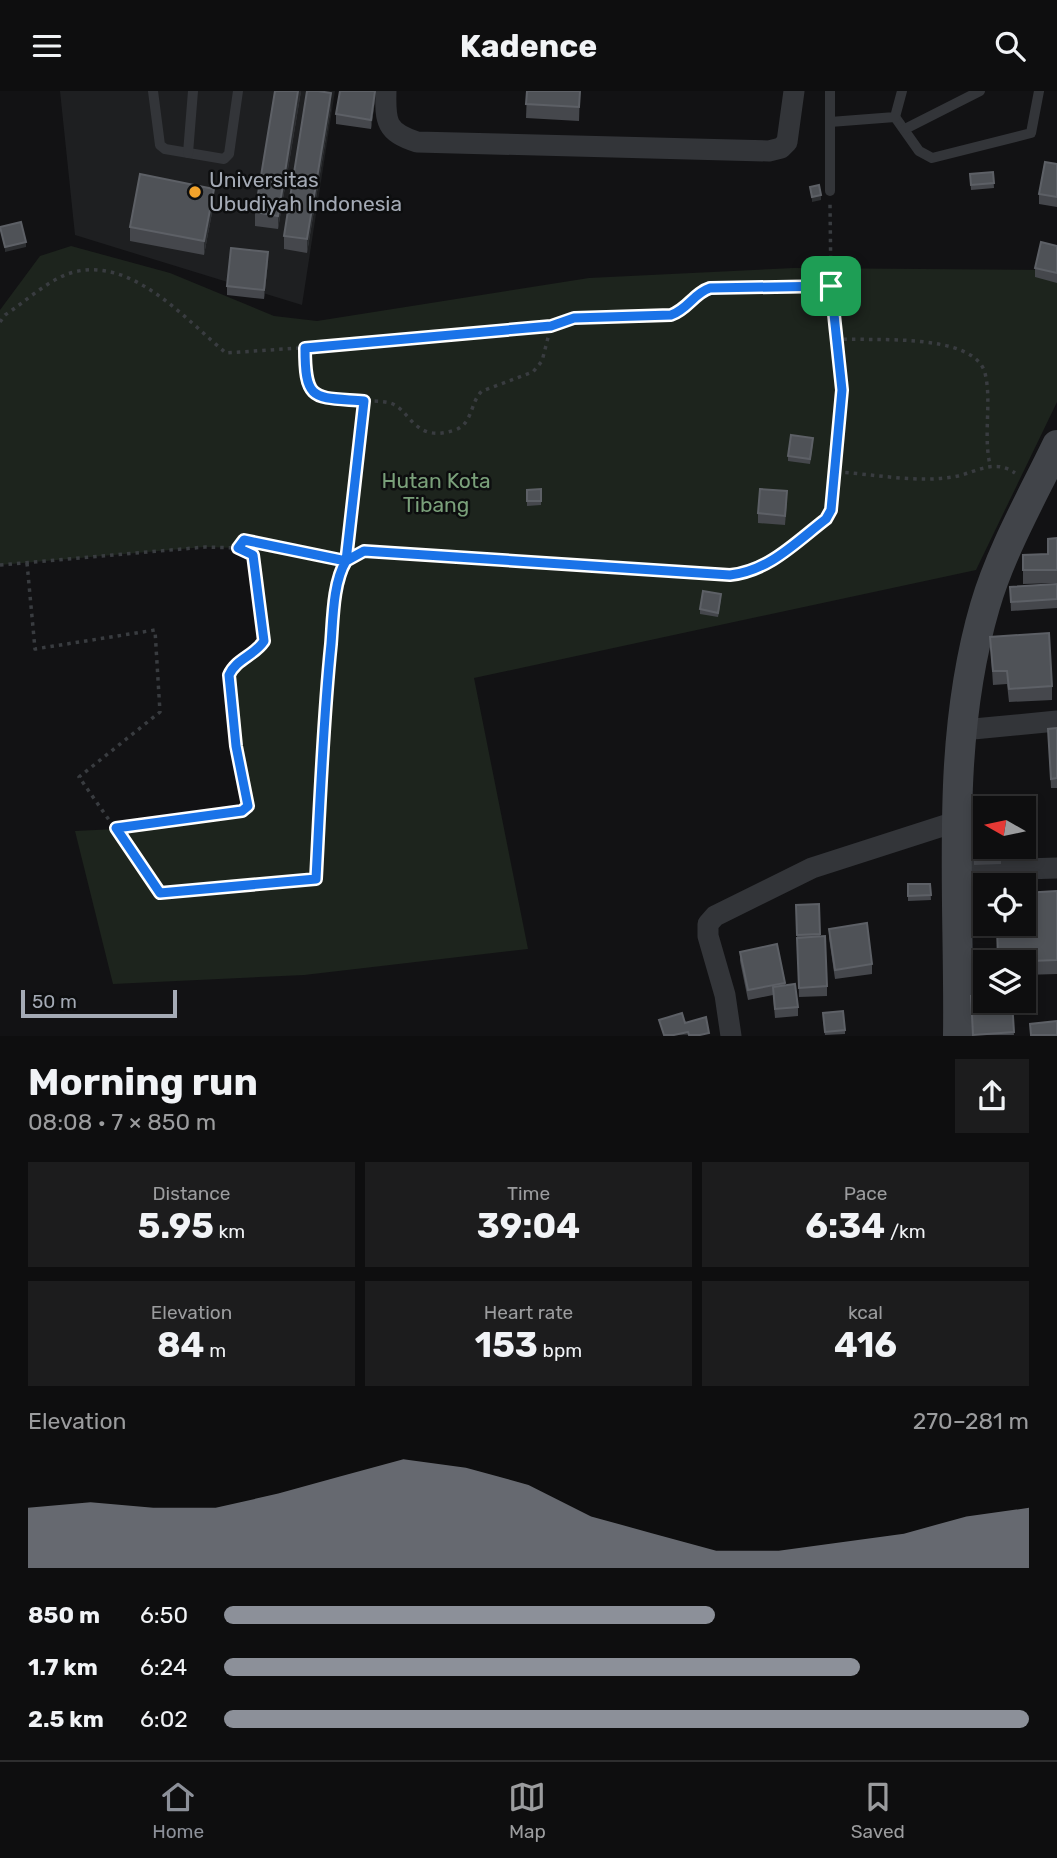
<!DOCTYPE html>
<meta charset="utf-8">
<style>
:root{--surface:#0e0e0f;--page:#1c1c1d;--text:#f1f3f6;--muted:#9b9c9e;--line:#2e2e2f;--accent:#8c9099}
body{margin:0;font-family:Rubik,sans-serif;background:var(--page);color:var(--text);height:100vh;display:flex;flex-direction:column;font-size:26px;white-space:nowrap}
*{box-sizing:border-box;margin:0}
p{font-size:23px;color:var(--muted)}
.icon{flex:none;width:38px;height:38px;fill:none;stroke:currentColor;stroke-width:2;stroke-linecap:round;stroke-linejoin:round}
.map{position:relative;height:945px;overflow:hidden}
.sheet{display:flex;flex-direction:column;background:var(--surface);flex:1}
.sheet>*{flex:none}
.needle{width:46px;rotate:279deg}
.tools{position:absolute;left:973px;top:705px;display:grid;gap:14px}
.tools a{display:grid;place-items:center;width:63px;height:63px;border-radius:0px;background:var(--surface);box-shadow:0 4px 10px #0003,0 0 0 2px var(--line);font-size:35px}
.scale{position:absolute;left:21px;bottom:18px;width:156px;box-sizing:border-box;padding-left:7px;border:4px solid #a4aab5;border-top:0;font-size:19px;line-height:24px;white-space:nowrap;color:#a4aab5;-webkit-text-stroke:5px #0d0e0f;paint-order:stroke}
.pin{position:absolute;display:grid;place-items:center;width:60px;height:60px;color:#fff;margin:-30px;border-radius:14px;box-shadow:0 4px 10px #0006}
.round{display:grid;place-items:center;flex:none;width:74px;height:74px;border-radius:0px;background:var(--page)}
.headline{display:flex;align-items:center;justify-content:space-between;height:119px;padding:0 28px}
h1{font-size:38px;font-weight:700;line-height:52px}
.figures{display:grid;grid-template-columns:repeat(3,1fr);gap:10px;height:119px;padding:7px 28px}
.figures div{display:grid;align-content:center;border-radius:0px;background:var(--page);text-align:center}
.figures b{font-size:35px;font-weight:700}
.figures small{font-size:19px;font-weight:400}
.figures p{font-size:19px}
.chart{height:196px;padding:14px 28px}
.chart p{display:flex;justify-content:space-between}
.chart svg{width:100%;height:126px;margin-top:7px;fill:var(--accent);opacity:.7}
ul{padding:0 28px;list-style:none;font-size:23px}
li{display:grid;grid-template-columns:112px 84px 1fr;align-items:center;height:52px}
li i{height:18px;border-radius:9px;background:var(--accent)}
header{display:flex;justify-content:space-between;align-items:center;height:91px;padding:0 28px;background:var(--surface);font-size:32px;font-weight:700}
.tab-bar{display:flex;justify-content:space-around;align-items:center;height:98px;border-top:2px solid var(--line);background:var(--surface);font-size:19px;color:var(--muted)}
.tab-bar a{display:grid;justify-items:center;gap:4px}
.tab-bar .active{color:var(--accent)}
.map>svg:first-child{display:block}
</style>
<header><svg class="icon" aria-label="menu" viewBox="0 0 24 24"><path d="M4 6h16M4 12h16M4 18h16"/></svg>Kadence<svg class="icon" aria-label="search" viewBox="0 0 24 24"><circle cx="10" cy="10" r="6"/><path d="M15 15l6 6"/></svg></header>
<div class="map">
<svg width="1057" height="945" viewBox="0 0 1057 945">
<rect width="100%" height="100%" fill="#121214"/>
<path fill="#1e1f21" d="M 60,0 L 335,0 L 302,214 L 75,144 Z"/>
<path fill="#1d241d" d="M 71,155 L 170,182 L 274,225 L 317,230 L 589,187 L 794,177 L 1057,179 L 1057,311 L 976,479 L 474,587 L 528,858 L 304,884 L 113,893 L 75,740 L 116,738 L 241,720 L 248,715 L 236,655 L 229,585 C 235,569 247,571 257,561 C 272,545 257,486 253,464 L 238,457 L 204,456 L 0,474 L 0,219 L 40,165 Z"/>
<g fill="none" stroke-linecap="round" stroke-linejoin="round">
<g stroke="#393c40" stroke-width="3.5" stroke-dasharray="3.5 5" stroke-linecap="butt">
<path d="M 0,231 L 5,224 C 25,211 50,187 74,181 C 133,166 186,229 226,262 L 357,253 L 551,235 L 574,227 L 671,224 C 688,218 694,202 710,197 L 831,195"/>
<path d="M 835,248 C 871,250 974,241 985,282 C 992,310 983,343 990,374"/>
<path d="M 305,257 C 305,271 301,294 314,303 C 334,316 367,306 390,312 C 411,318 413,353 455,339 C 473,333 470,311 482,300 L 533,281 L 542,270 L 551,235"/>
<path d="M 837,381 C 875,383 920,393 958,385 C 978,380 995,368 1015,382"/>
<path d="M 27,472 L 35,558 L 155,539 L 160,621 L 79,686 L 160,802 L 316,788 L 323,637 L 341,478 L 346,469 L 364,460 L 730,484 L 750,482 L 766,475 L 826,428 L 834,410 L 842,299 L 831,195 L 830,113"/>
<path d="M 0,474 L 205,456 L 238,457 L 244,449 L 346,469 L 364,310"/>
<path d="M 116,738 L 242,720 L 248,715 L 236,655 L 229,585 C 235,569 247,571 257,561 C 272,545 256,486 253,464 L 238,457"/>
</g>
<g stroke="#333539" stroke-width="10">
<path d="M 153,0 L 160,54 L 165,58 L 224,68 L 229,63 L 238,0"/>
<path d="M 895,26 L 919,60 L 932,67 L 1031,42 L 1039,0"/>
<path d="M 830,31 L 895,26 L 902,0"/>
<path d="M 905,38 L 980,0"/>
<path d="M 188,62 L 193,0"/>
<path d="M 830,100 L 830,0"/>
</g>
<g stroke="#333539" stroke-width="21">
<path d="M 386,0 C 385,31 386,41 417,51 L 769,60 L 781,57 L 787,51 L 794,0"/>
<path d="M 963,639 L 1057,630"/>
<path d="M 954,780 L 1057,777"/>
<path d="M 731,945 L 725,904 L 708,845 L 708,833 L 715,825 L 812,777 L 955,731"/>
</g>
<path stroke="#414449" stroke-width="30" d="M 958,945 C 960,801 944,655 985,515 C 1001,460 1032,406 1057,354"/>
</g>
<g fill="#45474c">
<path d="M 301,0 L 278,138 L 255,135 L 255,121 Z"/>
<path d="M 376,0 L 371,38 L 336,33 L 336,23 Z"/>
<path d="M 527,0 L 580,0 L 579,30 L 526,27 Z"/>
<path d="M 331,16 L 307,162 L 284,158 L 284,145 Z"/>
<path d="M 1057,73 L 1057,116 L 1039,113 L 1039,103 Z"/>
<path d="M 993,81 L 994,97 L 971,99 L 970,83 Z"/>
<path d="M 214,111 L 204,164 L 130,150 L 130,136 Z"/>
<path d="M 1057,155 L 1057,192 L 1035,186 L 1035,177 Z"/>
<path d="M 268,170 L 264,208 L 227,204 L 227,195 Z"/>
<path d="M 813,352 L 810,373 L 788,370 L 788,365 Z"/>
<path d="M 541,398 L 541,414 L 527,415 L 527,399 Z"/>
<path d="M 787,410 L 785,434 L 758,432 L 758,422 Z"/>
<path d="M 1057,447 L 1057,492 L 1023,493 L 1023,464 L 1048,463 Z"/>
<path d="M 1057,493 L 1057,517 L 1011,520 L 1010,496 Z"/>
<path d="M 721,508 L 718,526 L 700,523 L 700,518 Z"/>
<path d="M 990,546 L 1052,595 L 1052,609 L 1009,611 L 1007,593 L 993,594 Z"/>
<path d="M 1057,637 L 1057,697 L 1051,697 L 1048,638 Z"/>
<path d="M 974,740 L 1005,756 L 1005,766 L 1001,766 L 1001,773 L 974,774 Z"/>
<path d="M 908,793 L 930,793 L 931,809 L 908,810 Z"/>
<path d="M 1057,800 L 1057,883 L 1024,884 L 1024,872 L 998,872 L 996,833 L 1024,833 Z"/>
<path d="M 819,813 L 820,845 L 827,895 L 827,905 L 799,906 L 796,814 Z"/>
<path d="M 829,838 L 872,873 L 872,883 L 835,888 L 829,847 Z"/>
<path d="M 740,861 L 785,892 L 785,894 L 798,916 L 798,925 L 775,927 L 773,904 L 748,909 L 740,870 Z"/>
<path d="M 971,905 L 1012,910 L 1014,944 L 973,944 Z"/>
<path d="M 823,927 L 845,939 L 845,943 L 825,944 Z"/>
</g>
<g fill="#2c2e31">
<path d="M 298,0 L 301,0 L 278,138 L 278,125 Z"/>
<path d="M 375,0 L 376,4 L 371,38 L 371,29 Z"/>
<path d="M 331,2 L 331,16 L 307,162 L 307,148 Z"/>
<path d="M 214,98 L 214,111 L 204,164 L 204,150 Z"/>
<path d="M 821,104 L 821,109 L 812,111 L 812,106 Z"/>
<path d="M 26,151 L 26,156 L 5,161 L 5,156 Z"/>
<path d="M 268,161 L 268,170 L 264,208 L 264,199 Z"/>
<path d="M 688,941 L 688,944 L 674,944 Z"/>
</g>
<g fill="#4f5257" stroke="#5d6066" stroke-width="2">
<path d="M 275,0 L 298,0 L 278,125 L 255,121 Z"/>
<path d="M 307,0 L 318,0 L 331,2 L 307,148 L 284,145 Z"/>
<path d="M 340,0 L 375,0 L 371,29 L 336,23 Z"/>
<path d="M 527,0 L 580,0 L 579,16 L 526,13 Z"/>
<path d="M 1045,71 L 1057,73 L 1057,106 L 1039,103 Z"/>
<path d="M 993,81 L 994,92 L 971,94 L 970,83 Z"/>
<path d="M 140,83 L 214,98 L 204,150 L 130,136 Z"/>
<path d="M 819,94 L 821,104 L 812,106 L 810,96 Z"/>
<path d="M 21,131 L 26,151 L 5,156 L 0,136 Z"/>
<path d="M 1041,151 L 1057,155 L 1057,182 L 1035,177 Z"/>
<path d="M 231,157 L 268,161 L 264,199 L 227,195 Z"/>
<path d="M 791,344 L 813,347 L 810,368 L 788,365 Z"/>
<path d="M 541,398 L 541,410 L 527,410 L 527,399 Z"/>
<path d="M 760,398 L 787,400 L 785,425 L 758,422 Z"/>
<path d="M 1057,447 L 1057,479 L 1023,479 L 1023,464 L 1048,463 L 1048,448 Z"/>
<path d="M 1057,493 L 1057,508 L 1011,511 L 1010,496 Z"/>
<path d="M 703,500 L 721,503 L 718,522 L 700,518 Z"/>
<path d="M 1049,542 L 1052,595 L 1009,598 L 1007,580 L 993,580 L 990,546 Z"/>
<path d="M 1057,637 L 1057,687 L 1051,688 L 1048,638 Z"/>
<path d="M 974,740 L 985,740 L 985,756 L 1005,756 L 1001,757 L 1001,764 L 974,764 Z"/>
<path d="M 908,793 L 930,793 L 931,804 L 908,805 Z"/>
<path d="M 1057,800 L 1057,869 L 998,871 L 997,833 L 1024,833 L 1024,802 Z"/>
<path d="M 819,813 L 820,843 L 797,844 L 796,814 Z"/>
<path d="M 867,832 L 872,873 L 835,879 L 829,838 Z"/>
<path d="M 825,845 L 827,895 L 799,897 L 797,847 Z"/>
<path d="M 777,853 L 785,892 L 748,899 L 740,861 Z"/>
<path d="M 795,893 L 798,916 L 775,918 L 773,896 Z"/>
<path d="M 985,904 L 985,910 L 1012,910 L 1014,941 L 973,944 L 971,905 Z"/>
<path d="M 843,920 L 845,939 L 825,941 L 823,922 Z"/>
<path d="M 682,922 L 685,932 L 706,926 L 709,942 L 700,944 L 689,944 L 688,941 L 674,944 L 664,944 L 659,929 Z"/>
<path d="M 1057,930 L 1057,944 L 1031,944 L 1030,933 Z"/>
</g>
<g fill="none" stroke-linecap="round" stroke-linejoin="round">
<defs>
<path id="route" d="M 831,195 L 710,197 C 694,202 688,218 671,224 L 574,227 L 551,235 L 305,257 C 305,312 314,306 364,310 L 346,470 C 333,491 333,528 331,553 C 323,631 320,710 316,788 L 160,802 L 116,737 L 242,720 L 248,715 L 236,655 L 229,584 C 236,568 254,565 264,550 L 253,464 L 238,457 L 244,449 L 346,470 L 364,460 L 730,484 C 769,480 796,451 826,428 L 831,419 L 842,299 L 831,195"/>
</defs>
<use href="#route" stroke="#fff" stroke-width="14"/>
<use href="#route" stroke="#1a73e8" stroke-width="9"/>
</g>
<circle fill="#f3a32b" stroke="#0d0e0f" stroke-width="2.5" cx="195" cy="101" r="7"/>
<g text-anchor="middle" stroke-width="5" stroke-linejoin="round" paint-order="stroke">
<g font-size="21" fill="#a4aab5" stroke="#0d0e0f" text-anchor="start">
<text x="209" y="96">Universitas<tspan x="209" dy="24">Ubudiyah Indonesia</tspan></text>
</g>
<g font-size="21" fill="#7aa07a" stroke="#0d0e0f">
<text x="436" y="397">Hutan Kota<tspan x="436" dy="24">Tibang</tspan></text>
</g>
</g>
</svg>
<div class="tools">
<a><svg class="needle" viewBox="-14 -14 28 28"><path d="M0-13l5 13h-10z" fill="#e53935"/><path d="M0 13l5-13h-10z" fill="#9b9c9e"/></svg></a>
<a><svg class="icon" aria-label="locate" viewBox="0 0 24 24"><circle cx="12" cy="12" r="6"/><path d="M12 2v4M12 18v4M2 12h4M18 12h4"/></svg></a>
<a><svg class="icon" aria-label="layers" viewBox="0 0 24 24"><path d="M12 4l9 5-9 5-9-5zM3 14l9 5 9-5"/></svg></a>
</div>
<div class="scale">50 m</div>
<div class="pin" style="left:831px;top:195px;background:#1e9e55"><svg class="icon" aria-label="arrive" viewBox="0 0 24 24"><path d="M6 21V4h12l-3 4 3 4H6"/></svg></div>
</div>
<section class="sheet">
<div class="headline"><div><h1>Morning run</h1><p>08:08 · 7 × 850 m</p></div><a class="round"><svg class="icon" aria-label="share" viewBox="0 0 24 24"><path d="M12 15V3M7 8l5-5 5 5M5 13v7h14v-7"/></svg></a></div>
<div class="figures">
<div><p>Distance</p><b>5.95<small> km</small></b></div>
<div><p>Time</p><b>39:04</b></div>
<div><p>Pace</p><b>6:34<small> /km</small></b></div>
</div>
<div class="figures">
<div><p>Elevation</p><b>84<small> m</small></b></div>
<div><p>Heart rate</p><b>153<small> bpm</small></b></div>
<div><p>kcal</p><b>416</b></div>
</div>
<div class="chart"><p><span>Elevation</span>270–281 m</p>
<svg viewBox="0 0 160 44" preserveAspectRatio="none"><path d="M0 44V23L10 21L20 23L30 23L40 18L50 12L60 6L70 9L80 15L90 26L100 32L110 38L120 38L130 35L140 32L150 26L160 23V44z"/></svg>
</div>
<ul>
<li><b>850 m</b>6:50<i style="width:61%"></i></li>
<li><b>1.7 km</b>6:24<i style="width:79%"></i></li>
<li><b>2.5 km</b>6:02<i style="width:100%"></i></li>
</ul>
</section>
<nav class="tab-bar">
<a class="active"><svg class="icon" aria-label="home" viewBox="0 0 24 24"><path d="M3 11l9-7 9 7M6 9v11h12V9"/></svg>Home</a>
<a><svg class="icon" aria-label="map" viewBox="0 0 24 24"><path d="M3 6l6-2 6 2 6-2v14l-6 2-6-2-6 2zM9 4v14M15 6v14"/></svg>Map</a>
<a><svg class="icon" aria-label="saved" viewBox="0 0 24 24"><path d="M7 4h10v16l-5-4-5 4z"/></svg>Saved</a>
</nav>
